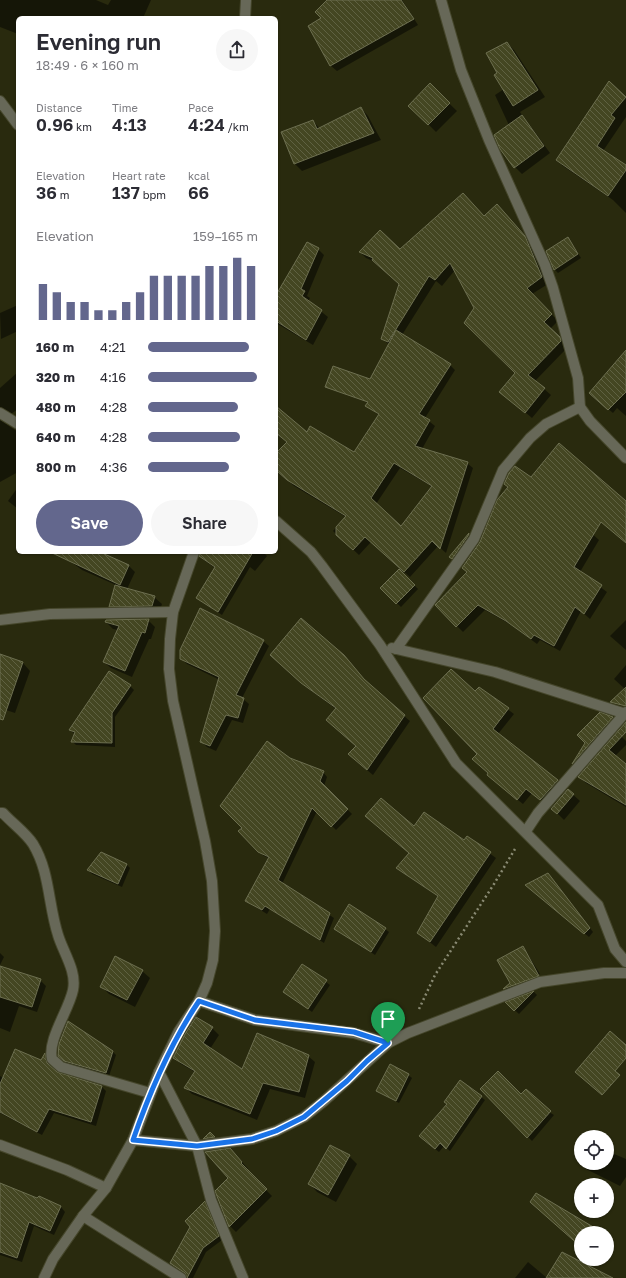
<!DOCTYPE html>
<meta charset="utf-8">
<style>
:root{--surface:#fff;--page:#f7f7f7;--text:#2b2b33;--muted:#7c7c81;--accent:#63678d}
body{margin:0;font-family:"Golos Text",sans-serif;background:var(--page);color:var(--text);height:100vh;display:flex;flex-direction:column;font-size:15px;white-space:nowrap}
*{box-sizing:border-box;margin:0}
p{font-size:13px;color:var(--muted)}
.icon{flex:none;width:22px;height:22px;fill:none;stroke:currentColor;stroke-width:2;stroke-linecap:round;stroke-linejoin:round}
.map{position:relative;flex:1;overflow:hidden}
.sheet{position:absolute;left:16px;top:16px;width:262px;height:538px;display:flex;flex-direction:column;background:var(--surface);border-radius:6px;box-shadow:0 1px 3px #0004}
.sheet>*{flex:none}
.controls{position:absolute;left:574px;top:1130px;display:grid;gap:8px}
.controls a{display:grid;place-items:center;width:40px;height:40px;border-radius:50%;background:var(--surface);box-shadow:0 1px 3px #0004;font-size:20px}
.pin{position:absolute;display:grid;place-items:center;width:34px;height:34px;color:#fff;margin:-41px -17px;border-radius:50% 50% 50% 0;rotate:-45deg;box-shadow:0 0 4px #0007}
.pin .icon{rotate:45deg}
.round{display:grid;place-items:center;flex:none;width:42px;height:42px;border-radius:21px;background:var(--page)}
.head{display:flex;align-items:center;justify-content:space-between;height:68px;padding:0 20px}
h1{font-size:22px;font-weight:600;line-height:30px}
.metrics{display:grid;grid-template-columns:repeat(3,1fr);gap:6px;height:68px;padding:4px 20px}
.metrics div{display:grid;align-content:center}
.metrics b{font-size:17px;font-weight:600}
.metrics small{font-size:11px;font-weight:400}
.metrics p{font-size:11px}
.chart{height:112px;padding:8px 20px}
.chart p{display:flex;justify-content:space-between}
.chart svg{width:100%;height:72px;margin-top:4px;stroke:var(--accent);stroke-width:6}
.cta{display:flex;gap:8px;margin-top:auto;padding:8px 20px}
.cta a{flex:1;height:46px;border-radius:24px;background:var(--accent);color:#fff;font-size:16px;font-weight:600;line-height:46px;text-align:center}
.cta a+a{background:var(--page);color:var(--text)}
ul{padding:0 20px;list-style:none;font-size:13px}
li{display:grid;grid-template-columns:64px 48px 1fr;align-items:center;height:30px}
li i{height:10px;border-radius:5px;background:var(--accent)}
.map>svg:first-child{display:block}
</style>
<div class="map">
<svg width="626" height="1278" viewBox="0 0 626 1278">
<defs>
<pattern id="building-back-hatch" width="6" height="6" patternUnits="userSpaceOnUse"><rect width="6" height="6" fill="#444622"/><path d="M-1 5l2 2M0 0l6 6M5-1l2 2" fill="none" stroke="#5f6142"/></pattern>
</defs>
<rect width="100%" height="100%" fill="#292a0e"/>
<g fill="#0007" fill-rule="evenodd">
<path d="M 0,0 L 96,0 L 108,5 L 111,0 L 151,0 L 143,18 L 18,18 L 18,34 L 0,27 Z"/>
<path d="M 328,0 L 402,0 L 418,25 L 337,71 L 331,66 L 309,27 L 323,18 Z"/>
<path d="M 507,43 L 514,50 L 545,97 L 520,112 L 550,153 L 522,174 L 515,167 L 513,134 L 495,95 L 504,89 L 498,73 Z"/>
<path d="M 609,83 L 626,97 L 626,117 L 603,151 L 626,167 L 626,213 L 613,200 L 563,166 L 557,160 Z"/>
<path d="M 430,85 L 457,111 L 436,132 L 410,106 Z"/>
<path d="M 361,108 L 368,116 L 381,140 L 302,171 L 294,163 L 313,121 L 320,129 Z"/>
<path d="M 503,212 L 531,244 L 548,284 L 532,294 L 558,321 L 550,329 L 566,345 L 567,348 L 535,381 L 551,395 L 532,418 L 501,392 L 516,373 L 475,308 L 455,270 L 442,286 L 436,281 L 402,335 L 450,365 L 455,370 L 425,418 L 435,426 L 422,449 L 467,463 L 473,468 L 446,553 L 438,546 L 410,577 L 371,542 L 359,555 L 333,531 L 346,517 L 294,486 L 276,469 L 276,454 L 288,442 L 276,434 L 276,418 L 307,433 L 355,453 L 379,415 L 369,407 L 389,345 L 383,339 L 400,284 L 375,262 L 366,258 L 360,252 L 400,250 L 484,217 ZM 400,468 L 433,487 L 401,528 L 376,504 Z"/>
<path d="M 568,238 L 581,258 L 558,273 L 555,270 Z"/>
<path d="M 318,249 L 324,255 L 307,296 L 310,298 L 308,301 L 328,317 L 313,345 L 276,323 L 276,297 Z"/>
<path d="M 18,305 L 18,331 L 1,339 L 0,313 Z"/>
<path d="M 626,363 L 626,416 L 617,408 L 613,413 L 594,397 Z"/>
<path d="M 18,372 L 18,409 L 11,414 L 4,414 L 0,420 L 0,388 Z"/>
<path d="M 0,420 L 18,432 L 18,472 L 0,482 Z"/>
<path d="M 531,478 L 599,540 L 580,572 L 607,592 L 590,619 L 581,611 L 560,651 L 540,640 L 537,644 L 513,626 L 485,610 L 463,632 L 436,605 L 468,573 Z"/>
<path d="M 18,487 L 18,509 L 8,501 Z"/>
<path d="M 469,535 L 476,541 L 460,566 L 451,557 Z"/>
<path d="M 58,552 L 98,552 L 129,566 L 135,572 L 127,589 L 154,597 L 162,604 L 159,613 L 118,614 L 110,606 L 116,585 L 82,570 Z"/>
<path d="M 200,552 L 263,552 L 267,556 L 255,571 L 250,567 L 222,615 L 198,598 L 215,568 L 204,560 Z"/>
<path d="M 399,570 L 418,589 L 401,607 L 381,588 Z"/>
<path d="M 148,620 L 155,627 L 151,639 L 149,639 L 132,677 L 111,668 L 104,662 L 118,630 L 113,629 L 106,622 Z"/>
<path d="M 626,620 L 626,650 L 610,636 Z"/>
<path d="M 263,641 L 269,646 L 242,698 L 249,704 L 243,723 L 232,720 L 216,751 L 207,747 L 201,741 L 220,680 L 187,664 L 181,658 Z"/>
<path d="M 0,655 L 23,663 L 30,671 L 15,713 L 0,708 Z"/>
<path d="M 277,661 L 404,716 L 410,721 L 373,775 L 355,760 L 357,746 L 336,709 L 308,688 Z"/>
<path d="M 626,665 L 626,690 L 614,679 Z"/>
<path d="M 130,686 L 134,690 L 115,717 L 115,747 L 76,745 L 73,742 L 75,734 L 70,730 Z"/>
<path d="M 479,688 L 514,714 L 498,734 L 562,787 L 546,805 L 532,793 L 523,804 L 493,780 L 489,774 L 478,754 Z"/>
<path d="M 600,714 L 615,730 L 580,771 L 573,764 L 586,743 Z"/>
<path d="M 618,733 L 626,741 L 626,745 L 615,756 L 626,766 L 626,807 L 586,783 L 580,777 Z"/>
<path d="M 290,759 L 323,772 L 327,777 L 324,786 L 352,814 L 336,830 L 317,811 L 282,884 L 334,918 L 324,943 L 270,909 L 267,914 L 246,901 L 269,858 L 264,856 L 240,831 Z"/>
<path d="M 568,790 L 580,801 L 564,820 L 552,808 Z"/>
<path d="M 414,827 L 464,841 L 467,837 L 496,858 L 436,947 L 418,933 L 439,897 L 397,868 L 410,853 Z"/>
<path d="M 101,853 L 127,865 L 130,868 L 122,887 L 92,874 L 88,870 Z"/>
<path d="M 548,874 L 593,932 L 589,937 L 530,888 Z"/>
<path d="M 335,928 L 385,929 L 389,932 L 375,955 Z"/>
<path d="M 523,947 L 540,974 L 512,985 L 512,987 L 541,976 L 542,979 L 508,992 L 505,989 L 511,983 Z"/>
<path d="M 0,953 L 4,957 L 0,965 Z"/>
<path d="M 303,965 L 330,985 L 312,1012 L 285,992 Z"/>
<path d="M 0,967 L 40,980 L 46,986 L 37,1012 L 19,1006 L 10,1032 L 0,1028 Z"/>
<path d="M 142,971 L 150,978 L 135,1007 L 109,994 L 101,986 Z"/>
<path d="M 534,992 L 537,995 L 519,1014 L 507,1003 Z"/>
<path d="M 212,1028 L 219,1035 L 210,1049 L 242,1070 L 308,1056 L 315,1062 L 305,1098 L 270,1089 L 257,1120 L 192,1094 L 185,1087 L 195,1072 L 181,1064 L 174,1057 Z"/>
<path d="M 112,1051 L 116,1055 L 109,1076 L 69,1065 L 59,1055 Z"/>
<path d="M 45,1055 L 49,1059 L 51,1068 L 56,1073 L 102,1087 L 106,1091 L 96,1126 L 54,1113 L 42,1135 L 0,1113 L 0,1076 L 4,1078 L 42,1061 Z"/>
<path d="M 408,1075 L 412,1078 L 399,1103 L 377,1091 Z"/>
<path d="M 460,1081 L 485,1100 L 450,1151 L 444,1146 L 439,1152 L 424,1140 L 448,1104 Z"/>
<path d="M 481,1089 L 521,1095 L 554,1115 L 532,1141 Z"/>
<path d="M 607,1151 L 626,1159 L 626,1177 L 620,1186 L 588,1170 L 584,1167 L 586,1163 L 607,1163 Z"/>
<path d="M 237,1156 L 248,1169 L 246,1170 L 272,1196 L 236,1232 L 230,1226 L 216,1191 L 230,1178 Z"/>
<path d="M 349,1156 L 357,1164 L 336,1202 L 317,1192 L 310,1184 Z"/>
<path d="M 0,1189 L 38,1199 L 39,1197 L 61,1207 L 65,1212 L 54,1235 L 34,1226 L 22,1262 L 0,1255 Z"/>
<path d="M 205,1203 L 208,1206 L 222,1240 L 206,1252 L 193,1278 L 188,1278 L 186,1274 L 171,1263 Z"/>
<path d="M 535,1205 L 594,1229 L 598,1233 L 581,1233 L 581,1246 Z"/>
<path d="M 528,1262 L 547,1278 L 515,1278 Z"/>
</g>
<g fill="url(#building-back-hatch)" stroke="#6d6f50" fill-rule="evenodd">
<path d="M 327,0 L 401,0 L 414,19 L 330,66 L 308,26 L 321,18 L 315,12 Z"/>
<path d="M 507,42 L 538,90 L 513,106 L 494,75 L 497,73 L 486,53 Z"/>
<path d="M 609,81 L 626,97 L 611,115 L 615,118 L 597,146 L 626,165 L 626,170 L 608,196 L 556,160 Z"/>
<path d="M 430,83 L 450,103 L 428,125 L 408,106 Z"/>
<path d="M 361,107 L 374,133 L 294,164 L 281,132 L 313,120 L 317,129 Z"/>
<path d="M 522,115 L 544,146 L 514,168 L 500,149 L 494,135 Z"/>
<path d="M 463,193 L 484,216 L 497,204 L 525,236 L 542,277 L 527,288 L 552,314 L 544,322 L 560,337 L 561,341 L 528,375 L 545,388 L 525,413 L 499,392 L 515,373 L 464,323 L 474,308 L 450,263 L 435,280 L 429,276 L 388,342 L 381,339 L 399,284 L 372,260 L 373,258 L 359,252 L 380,230 L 400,249 Z"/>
<path d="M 568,237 L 578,254 L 554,270 L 546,251 Z"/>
<path d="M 307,242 L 319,248 L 301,289 L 305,291 L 302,296 L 322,310 L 306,340 L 276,321 L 276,295 Z"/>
<path d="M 396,330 L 451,364 L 419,414 L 430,420 L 415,446 L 468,462 L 440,549 L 432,541 L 404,572 L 365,537 L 353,550 L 336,535 L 336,527 L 346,516 L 287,480 L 276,470 L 276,453 L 287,442 L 276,433 L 276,406 L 307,432 L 310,426 L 354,452 L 379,414 L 365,406 L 368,402 L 325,387 L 333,366 L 370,379 ZM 394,463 L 432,486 L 401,526 L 371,498 Z"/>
<path d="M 626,350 L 626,392 L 608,410 L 589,393 Z"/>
<path d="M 559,443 L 626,501 L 626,543 L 601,522 L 574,567 L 602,585 L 584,614 L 575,607 L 554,646 L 534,635 L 531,639 L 506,621 L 478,605 L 456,627 L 435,605 L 467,572 L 462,568 L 480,542 L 497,500 L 508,487 L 504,484 L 509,473 L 515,466 L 531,477 Z"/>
<path d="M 469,533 L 468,536 L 452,559 L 449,557 Z"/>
<path d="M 50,552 L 100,552 L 129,565 L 120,585 Z"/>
<path d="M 200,552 L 253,552 L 218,612 L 196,598 L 215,567 L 199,556 Z"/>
<path d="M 399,569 L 415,585 L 396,604 L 380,588 Z"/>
<path d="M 115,585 L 155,596 L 152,606 L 109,607 Z"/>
<path d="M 200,608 L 264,640 L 236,695 L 244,698 L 238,718 L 226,715 L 210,746 L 200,742 L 219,677 L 180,659 L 180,650 Z"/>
<path d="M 301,618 L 344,655 L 364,679 L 405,715 L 367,770 L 348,754 L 356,746 L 326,720 L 336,708 L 301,683 L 270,655 Z"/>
<path d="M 149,619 L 145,633 L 142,632 L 125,671 L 103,662 L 119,626 L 105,622 L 106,620 Z"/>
<path d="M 0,654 L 23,662 L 3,720 L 0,719 Z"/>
<path d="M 451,669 L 475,691 L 479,687 L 509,708 L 493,729 L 558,780 L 540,800 L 526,789 L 517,800 L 487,775 L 488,773 L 472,759 L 477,754 L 423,698 Z"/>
<path d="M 109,671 L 131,685 L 112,713 L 112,743 L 71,742 L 75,732 L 69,730 Z"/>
<path d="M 626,687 L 626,706 L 610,702 Z"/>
<path d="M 600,712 L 613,717 L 572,764 L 585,743 L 577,735 Z"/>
<path d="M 626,722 L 626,732 L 609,750 L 626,764 L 626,805 L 578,777 Z"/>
<path d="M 267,741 L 290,758 L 324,771 L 320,781 L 348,809 L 331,827 L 312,808 L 278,880 L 330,913 L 320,940 L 265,906 L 262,910 L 245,901 L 269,857 L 258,852 L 238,831 L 242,828 L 220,806 Z"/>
<path d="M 568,789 L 574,794 L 557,814 L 551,809 Z"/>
<path d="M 381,798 L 414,826 L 424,812 L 464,840 L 467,836 L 491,852 L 430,942 L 417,933 L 438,896 L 396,868 L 409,853 L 365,816 Z"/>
<path d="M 101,852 L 127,864 L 118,884 L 87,870 Z"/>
<path d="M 548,873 L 590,928 L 584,934 L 525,885 Z"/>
<path d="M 349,904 L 386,928 L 371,952 L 334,929 Z"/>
<path d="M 523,946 L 539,976 L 503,989 L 510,983 L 497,960 Z"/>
<path d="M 115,956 L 143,970 L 127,1000 L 100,987 Z"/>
<path d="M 302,964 L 327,980 L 308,1009 L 283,992 Z"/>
<path d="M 0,966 L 41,979 L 32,1007 L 0,997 Z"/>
<path d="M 534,991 L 514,1011 L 505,1002 Z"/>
<path d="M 196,1017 L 213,1027 L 203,1043 L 242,1069 L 257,1033 L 309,1055 L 299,1092 L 263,1083 L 250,1114 L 184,1088 L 195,1071 L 173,1058 L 185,1034 Z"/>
<path d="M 68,1021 L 113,1051 L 106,1073 L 64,1061 L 58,1056 L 59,1044 Z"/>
<path d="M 610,1031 L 626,1045 L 626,1058 L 615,1071 L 620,1075 L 602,1095 L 575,1072 Z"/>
<path d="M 15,1049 L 41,1060 L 45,1053 L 47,1063 L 57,1072 L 102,1086 L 91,1122 L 49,1109 L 37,1132 L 0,1112 L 0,1084 Z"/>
<path d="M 390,1064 L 409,1074 L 396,1101 L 376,1091 Z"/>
<path d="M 498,1071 L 521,1094 L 526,1089 L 551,1111 L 527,1138 L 480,1089 Z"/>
<path d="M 460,1080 L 482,1096 L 446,1149 L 440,1143 L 435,1149 L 419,1136 L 447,1104 L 444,1102 Z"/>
<path d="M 210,1132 L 215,1137 L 203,1139 Z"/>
<path d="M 330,1145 L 350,1155 L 328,1195 L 308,1184 Z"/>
<path d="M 230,1148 L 242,1162 L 241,1163 L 267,1189 L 229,1227 L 215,1191 L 228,1178 L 205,1152 Z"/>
<path d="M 0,1183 L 37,1198 L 39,1196 L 61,1206 L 50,1231 L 29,1222 L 17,1258 L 0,1252 Z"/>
<path d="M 536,1193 L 595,1228 L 592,1233 L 581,1233 L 581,1247 L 530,1202 Z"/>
<path d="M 205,1201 L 219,1236 L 203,1248 L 187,1278 L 185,1273 L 170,1263 L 190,1227 L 185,1221 Z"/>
<path d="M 562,1252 L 613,1278 L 546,1278 Z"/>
</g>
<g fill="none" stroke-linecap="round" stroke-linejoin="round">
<defs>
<g id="minor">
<path d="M 441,0 L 461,70 L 489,140 L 545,265 L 553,288 L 578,378 L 580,407 L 590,421 L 626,458"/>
<path d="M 245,18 L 246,0"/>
<path d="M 0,101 L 18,125"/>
<path d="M 0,413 L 18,424"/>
<path d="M 276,521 L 311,552 L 322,566 L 380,645 L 456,763 L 598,905 L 615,949 L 626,962"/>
<path d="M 0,620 L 50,614 L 173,612"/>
<path d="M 392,648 L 495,672 L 626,714"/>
<path d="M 396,649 L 474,539 L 503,470 L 530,438 L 546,424 L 580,407"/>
<path d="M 0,813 L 3,813 C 12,823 26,833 33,844 C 50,872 48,904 58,935 C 63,952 77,971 73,990 C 69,1010 47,1040 52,1059 L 61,1067 L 150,1093"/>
<path d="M 526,831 L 538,813 L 626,712"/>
<path d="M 199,1001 L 255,1020 L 354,1033 L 388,1043 L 408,1033 L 540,982 L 604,973 L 626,973"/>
<path d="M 159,1072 L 197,1146 L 211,1200 L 243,1278"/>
<path d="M 133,1140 L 197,1146 L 252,1139 L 276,1131 L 304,1117 L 324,1101 L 388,1043"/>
<path d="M 0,1145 L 67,1170 L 106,1188"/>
<path d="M 83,1216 L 181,1278"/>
<path d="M 44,1278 L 53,1259 L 83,1216 L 106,1188 L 133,1140 L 159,1072 L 179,1031 L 199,1001 L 207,983 L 213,960 L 215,931 L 212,881 L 205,841 L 173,701 L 169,669 L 170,639 L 173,612 L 194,552"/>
</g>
</defs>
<use href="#minor" stroke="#45462b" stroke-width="12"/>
<path stroke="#898a73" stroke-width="2.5" stroke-dasharray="2 3" stroke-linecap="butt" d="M 419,1009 L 435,975 L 494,884 L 515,849"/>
<use href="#minor" stroke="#676858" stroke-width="10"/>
</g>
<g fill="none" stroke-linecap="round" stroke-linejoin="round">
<defs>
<path id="route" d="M 199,1001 L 255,1020 L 354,1032 L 388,1043 L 367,1061 L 347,1081 L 304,1117 L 276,1131 L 252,1139 L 197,1146 L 133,1140 C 150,1091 170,1044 199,1001 Z"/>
</defs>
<use href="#route" stroke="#fff" stroke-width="8"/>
<use href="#route" stroke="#1a73e8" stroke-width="5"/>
</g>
</svg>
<div class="controls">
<a><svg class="icon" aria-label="locate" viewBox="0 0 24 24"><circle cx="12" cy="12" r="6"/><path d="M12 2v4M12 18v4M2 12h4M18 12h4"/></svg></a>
<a>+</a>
<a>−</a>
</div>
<div class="pin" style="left:388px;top:1043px;background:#1e9e55"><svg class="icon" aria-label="arrive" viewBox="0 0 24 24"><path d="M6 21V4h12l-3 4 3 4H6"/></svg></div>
<section class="sheet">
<div class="head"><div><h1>Evening run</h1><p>18:49 · 6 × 160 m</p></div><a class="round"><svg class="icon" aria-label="share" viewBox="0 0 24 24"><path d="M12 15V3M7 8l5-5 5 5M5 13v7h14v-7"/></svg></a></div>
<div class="metrics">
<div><p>Distance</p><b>0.96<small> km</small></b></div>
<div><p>Time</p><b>4:13</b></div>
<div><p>Pace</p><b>4:24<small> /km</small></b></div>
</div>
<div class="metrics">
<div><p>Elevation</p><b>36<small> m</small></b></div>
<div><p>Heart rate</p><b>137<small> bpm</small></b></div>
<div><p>kcal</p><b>66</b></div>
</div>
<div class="chart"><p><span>Elevation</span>159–165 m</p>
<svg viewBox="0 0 160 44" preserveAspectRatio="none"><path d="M5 44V22M15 44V27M25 44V33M35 44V33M45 44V38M55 44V38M65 44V33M75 44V27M85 44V17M95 44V17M105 44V17M115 44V17M125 44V11M135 44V11M145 44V6M155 44V11"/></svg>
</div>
<ul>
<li><b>160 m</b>4:21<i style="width:92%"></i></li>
<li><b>320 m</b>4:16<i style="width:99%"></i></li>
<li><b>480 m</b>4:28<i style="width:82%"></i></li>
<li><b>640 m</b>4:28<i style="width:84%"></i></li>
<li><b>800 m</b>4:36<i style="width:74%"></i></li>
</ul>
<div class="cta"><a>Save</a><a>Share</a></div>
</section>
</div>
